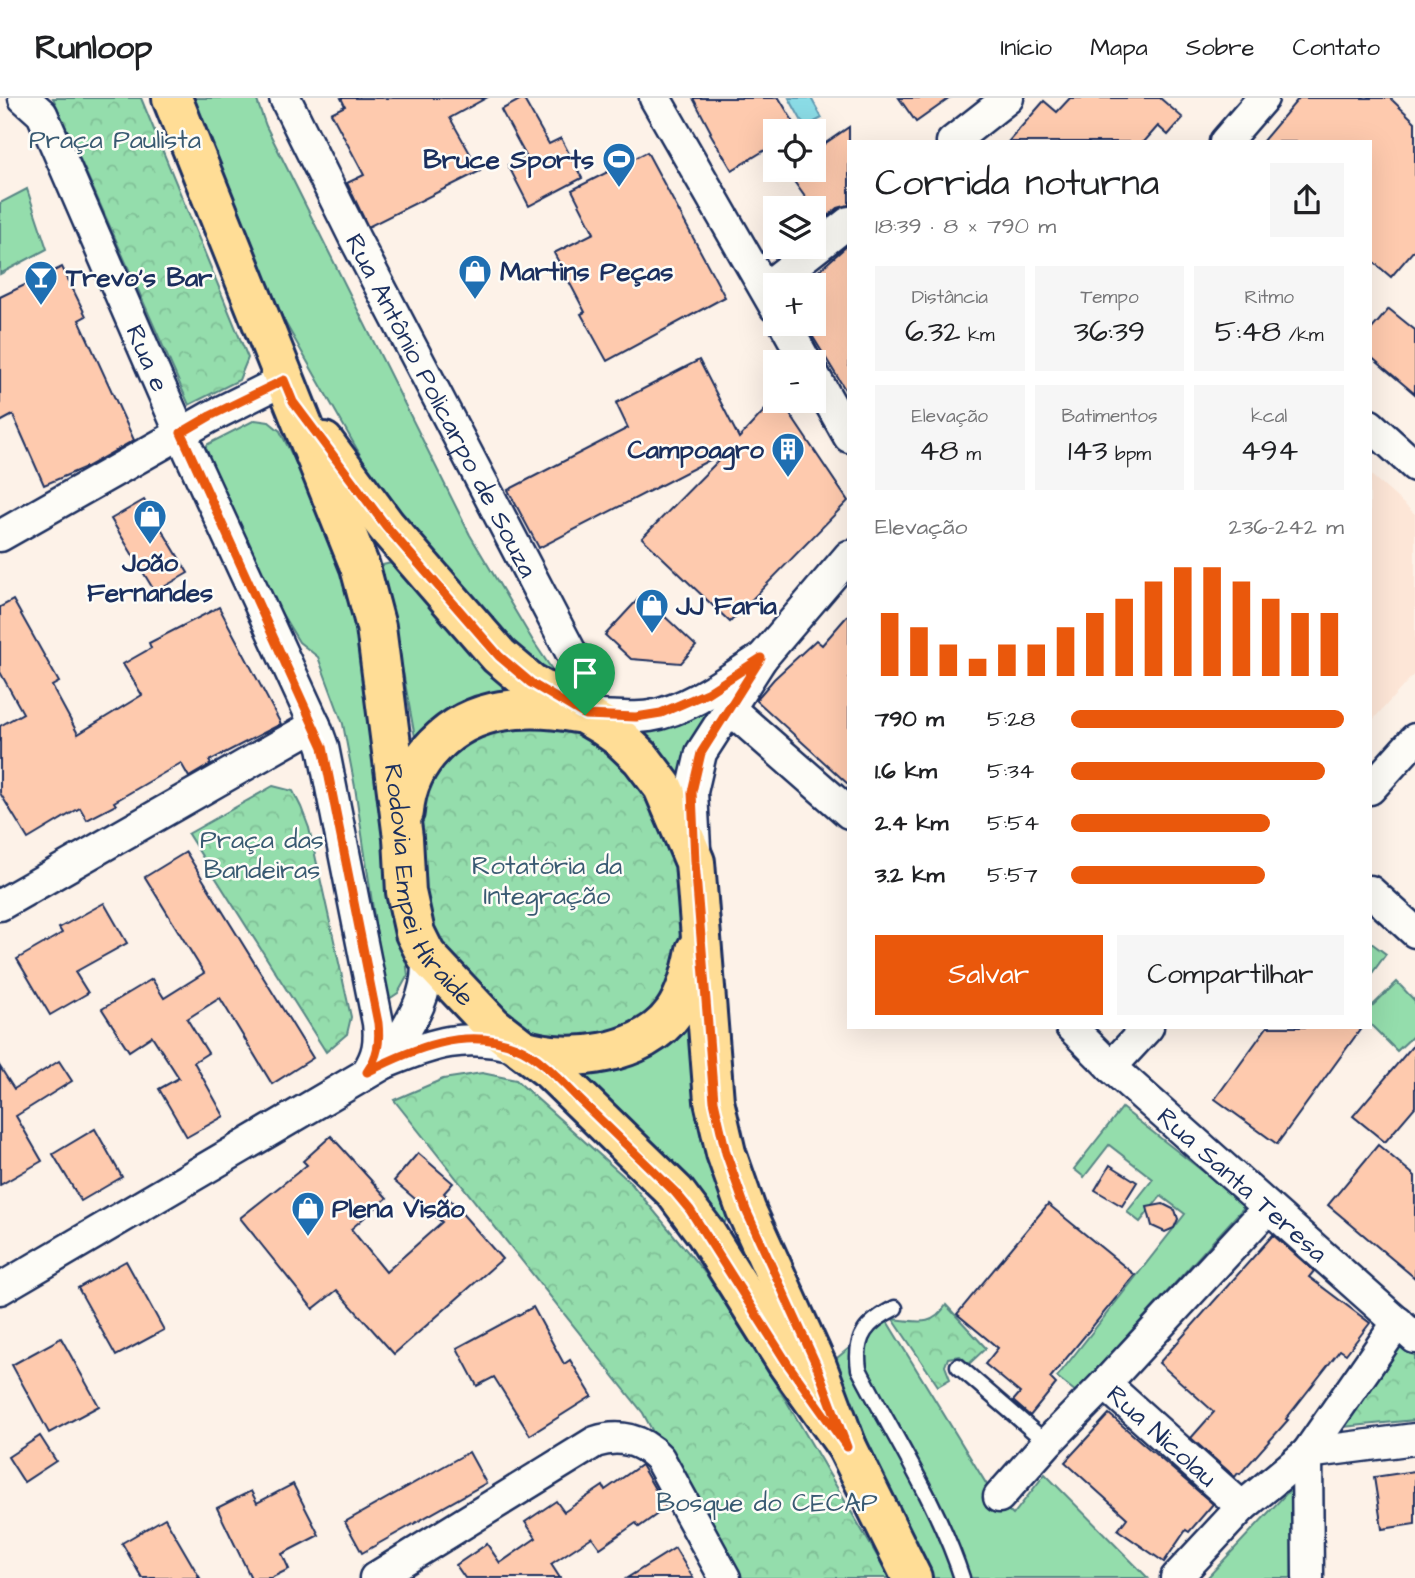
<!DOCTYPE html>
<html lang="pt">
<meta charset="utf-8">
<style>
:root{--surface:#fff;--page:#f6f6f6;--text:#202124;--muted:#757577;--line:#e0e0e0;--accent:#ea580c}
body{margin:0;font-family:"Architects Daughter",sans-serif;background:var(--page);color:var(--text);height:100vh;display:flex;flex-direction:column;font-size:26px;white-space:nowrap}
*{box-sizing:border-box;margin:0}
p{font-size:23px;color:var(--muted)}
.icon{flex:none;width:38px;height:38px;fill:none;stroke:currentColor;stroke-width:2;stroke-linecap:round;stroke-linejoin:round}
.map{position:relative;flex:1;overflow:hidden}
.panel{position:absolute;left:847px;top:42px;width:525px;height:889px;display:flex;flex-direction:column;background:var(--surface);border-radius:0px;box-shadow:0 7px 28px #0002}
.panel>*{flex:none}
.buttons{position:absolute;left:763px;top:21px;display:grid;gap:14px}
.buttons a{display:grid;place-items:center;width:63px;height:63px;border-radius:0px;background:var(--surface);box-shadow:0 7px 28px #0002;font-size:35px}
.pin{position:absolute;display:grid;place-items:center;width:60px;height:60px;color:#fff;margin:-72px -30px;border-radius:50% 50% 50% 0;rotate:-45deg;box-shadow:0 0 7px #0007}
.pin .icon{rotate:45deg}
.round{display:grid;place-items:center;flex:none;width:74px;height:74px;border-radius:0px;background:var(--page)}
.headline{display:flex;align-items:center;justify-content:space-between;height:119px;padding:0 28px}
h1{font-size:38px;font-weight:600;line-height:52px}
.stats{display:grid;grid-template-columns:repeat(3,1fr);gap:10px;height:119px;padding:7px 28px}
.stats div{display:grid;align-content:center;border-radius:0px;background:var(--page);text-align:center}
.stats b{font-size:30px;font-weight:600}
.stats small{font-size:19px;font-weight:400}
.stats p{font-size:19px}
.chart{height:196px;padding:14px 28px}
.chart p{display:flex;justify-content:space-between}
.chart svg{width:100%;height:126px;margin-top:7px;stroke:var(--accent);stroke-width:6}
.cta{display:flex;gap:14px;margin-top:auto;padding:14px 28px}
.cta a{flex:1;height:80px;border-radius:0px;background:var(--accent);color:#fff;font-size:28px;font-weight:600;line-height:80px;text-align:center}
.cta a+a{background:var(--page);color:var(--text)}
ul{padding:0 28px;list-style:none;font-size:23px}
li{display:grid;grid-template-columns:112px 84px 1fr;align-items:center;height:52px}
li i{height:18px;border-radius:9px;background:var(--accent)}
header{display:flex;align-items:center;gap:42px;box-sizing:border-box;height:98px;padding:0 35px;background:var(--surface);border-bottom:2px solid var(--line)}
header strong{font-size:33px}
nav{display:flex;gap:38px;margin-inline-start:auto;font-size:24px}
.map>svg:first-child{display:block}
</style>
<header>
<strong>Runloop</strong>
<nav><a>Início</a><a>Mapa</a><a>Sobre</a><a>Contato</a></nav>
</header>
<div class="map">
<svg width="1415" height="1480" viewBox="0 0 1415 1480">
<defs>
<pattern id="forest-crowns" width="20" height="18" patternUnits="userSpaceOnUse" patternTransform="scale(1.75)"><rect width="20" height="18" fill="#94ddac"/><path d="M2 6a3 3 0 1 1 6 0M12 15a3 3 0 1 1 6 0" fill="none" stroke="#7fbe96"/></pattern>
</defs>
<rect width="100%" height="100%" fill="#fdf2e8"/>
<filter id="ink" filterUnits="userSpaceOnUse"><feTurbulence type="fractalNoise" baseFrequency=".0143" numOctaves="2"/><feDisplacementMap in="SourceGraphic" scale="14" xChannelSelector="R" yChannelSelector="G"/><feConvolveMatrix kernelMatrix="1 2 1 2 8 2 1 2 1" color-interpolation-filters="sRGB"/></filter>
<g filter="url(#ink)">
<path fill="#fde6d7" d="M 1370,376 L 1415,416 L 1415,575 L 1370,625 Z"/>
<g fill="#94ddac" stroke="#588685" stroke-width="2">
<path d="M 185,0 L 256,0 L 266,28 L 470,437 L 533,543 L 557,579 L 531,568 L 417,443 L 379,390 L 265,189 Z"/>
<path d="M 27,91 L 47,151 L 0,176 L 0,105 Z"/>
<path d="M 255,322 L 269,324 L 280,333 L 340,452 L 358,497 L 408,877 L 398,895 L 389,901 L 385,892 L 355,689 L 343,626 L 318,559 L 299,544 L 200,381 L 202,353 L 208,346 Z"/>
<path d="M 391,465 L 395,466 L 523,601 L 417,650 L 403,574 L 379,473 L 383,467 Z"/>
<path d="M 738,581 L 690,694 L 630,629 Z"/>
<path d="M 1370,844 L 1386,856 L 1370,878 Z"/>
<path d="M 1397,884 L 1415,903 L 1415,936 L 1397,953 L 1370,926 L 1370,910 Z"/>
<path d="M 694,912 L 730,1112 L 725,1124 L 714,1126 L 572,973 Z"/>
<path d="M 1122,1010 L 1246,1107 L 1076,1294 L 1057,1279 L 1185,1116 L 1161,1098 L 1140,1124 L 1127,1114 L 1153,1081 L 1109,1047 L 1084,1079 L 1074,1071 Z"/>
<path d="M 885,1220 L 995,1400 L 1013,1417 L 1045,1376 L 1148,1480 L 932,1480 L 831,1265 Z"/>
<path d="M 1298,1383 L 1297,1480 L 1207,1480 Z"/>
</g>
<g fill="url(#forest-crowns)" stroke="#588685" stroke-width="2">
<path d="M 53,0 L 141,0 L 248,260 L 239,282 L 189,307 Z"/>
<path d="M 526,625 L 584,634 L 618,660 L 641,690 L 672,742 L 688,804 L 679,868 L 653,915 L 600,940 L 544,942 L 498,915 L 427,830 L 418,710 L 431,675 L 470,639 Z"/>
<path d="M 273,688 L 293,693 L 301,709 L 309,730 L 351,919 L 347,936 L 326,954 L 188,736 Z"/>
<path d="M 482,975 L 516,982 L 630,1084 L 706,1176 L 784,1299 L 890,1480 L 730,1480 L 643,1315 L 394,1002 L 443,981 Z"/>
<path d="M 946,1207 L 986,1250 L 969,1266 L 960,1258 L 948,1260 L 945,1268 L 950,1281 L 938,1288 L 893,1221 C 916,1223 932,1230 946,1207 Z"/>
<path d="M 1405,1239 L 1415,1250 L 1415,1322 L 1332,1330 Z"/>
</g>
<path fill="#8bdce6" stroke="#5e97b0" stroke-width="2" d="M 789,0 L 811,0 L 822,20 L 805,29 Z"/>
<g fill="#fecaae" stroke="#1b2f5e" stroke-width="2">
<path d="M 341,0 L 486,0 L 450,20 L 480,73 L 368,129 L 347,85 L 364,77 L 331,15 L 345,8 Z"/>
<path d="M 523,0 L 549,46 L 561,40 L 582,80 L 529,108 L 508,67 L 526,58 L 501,12 Z"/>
<path d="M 693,0 L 779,0 L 799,33 L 775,33 L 775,46 L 732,72 L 710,35 L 711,34 Z"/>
<path d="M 899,0 L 950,0 L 916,24 Z"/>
<path d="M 1070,0 L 1160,0 L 1183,20 L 1168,37 L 1158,28 L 1144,44 L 1008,44 L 1044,3 L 1057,14 Z"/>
<path d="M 1299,0 L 1390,0 L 1415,24 L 1415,151 L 1391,179 L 1370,161 L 1370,44 L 1262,44 Z"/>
<path d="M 849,29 L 849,107 L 838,110 L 822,123 L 786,72 L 814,72 L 814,53 Z"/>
<path d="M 647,54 L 725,199 L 607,263 L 581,216 L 585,214 L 554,155 L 594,135 L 572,92 Z"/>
<path d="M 849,146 L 849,298 L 805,226 L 814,226 L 814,177 Z"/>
<path d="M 62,169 L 86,218 L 79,222 L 134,342 L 86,369 L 44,387 L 13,317 L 0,324 L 0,199 Z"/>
<path d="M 1389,211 L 1415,232 L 1415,296 L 1370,258 L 1370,233 Z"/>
<path d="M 699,262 L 739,340 L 775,301 L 781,303 L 848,403 L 730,524 L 642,440 L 729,352 L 539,450 L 508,392 L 628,330 L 616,305 Z"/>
<path d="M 144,402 L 188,475 L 155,494 L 111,421 Z"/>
<path d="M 642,497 L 696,548 L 681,565 L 631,561 L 605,537 Z"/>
<path d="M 13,502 L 59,584 L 52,588 L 78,636 L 142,597 L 123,566 L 151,550 L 149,545 L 219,509 L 281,626 L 209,663 L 211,666 L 189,679 L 181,665 L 114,704 L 116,707 L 87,722 L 80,710 L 28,741 L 0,695 L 0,628 L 23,615 L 0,574 L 0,509 Z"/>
<path d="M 849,516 L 849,687 L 756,602 L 774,581 L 816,542 L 822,547 Z"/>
<path d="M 186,754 L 313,960 L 272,986 L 220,900 L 187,921 L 208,955 L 194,964 L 224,1018 L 187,1039 L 159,991 L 179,980 L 152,938 L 129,953 L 102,911 L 152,881 L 164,900 L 204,875 L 145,779 Z"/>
<path d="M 104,805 L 127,845 L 75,874 L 88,895 L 50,917 L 17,861 L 62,835 L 59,830 Z"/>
<path d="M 1267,929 L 1362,929 L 1277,1046 L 1215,1001 Z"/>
<path d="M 1415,945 L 1415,1009 L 1385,1044 L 1353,1018 Z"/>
<path d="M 59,963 L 72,983 L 16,1018 L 42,1063 L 0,1087 L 0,969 L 14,991 Z"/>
<path d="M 95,1031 L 122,1079 L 81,1103 L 53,1056 Z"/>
<path d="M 331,1038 L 387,1100 L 351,1131 L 386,1174 L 442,1124 L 394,1083 L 418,1055 L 453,1085 L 444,1095 L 502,1161 L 394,1256 L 337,1192 L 313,1211 L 240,1120 L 307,1067 L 303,1063 Z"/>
<path d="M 1378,1047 L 1415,1078 L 1415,1180 L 1328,1107 Z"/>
<path d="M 1110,1067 L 1137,1084 L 1122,1108 L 1095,1092 Z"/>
<path d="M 1048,1106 L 1135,1177 L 1050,1280 L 1056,1286 L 1030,1318 L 1013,1303 L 1020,1295 L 985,1266 L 998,1250 L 957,1216 Z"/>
<path d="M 1163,1106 L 1175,1112 L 1178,1121 L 1174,1130 L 1165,1134 L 1152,1128 L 1147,1109 Z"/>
<path d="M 1273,1137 L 1314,1173 L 1309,1179 L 1370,1225 L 1346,1256 L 1340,1252 L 1286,1321 L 1288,1322 L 1240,1376 L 1238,1375 L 1235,1379 L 1191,1340 L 1214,1314 L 1159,1265 Z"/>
<path d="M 126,1163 L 164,1232 L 116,1258 L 78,1190 Z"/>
<path d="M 533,1209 L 564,1266 L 570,1262 L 592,1298 L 530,1337 L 494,1279 L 477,1288 L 457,1250 Z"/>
<path d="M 61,1240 L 99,1308 L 49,1335 L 12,1267 Z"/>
<path d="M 1109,1316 L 1213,1406 L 1189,1434 L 1186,1432 L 1164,1464 L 1118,1432 L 1127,1420 L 1065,1364 Z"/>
<path d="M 40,1338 L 56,1363 L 24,1384 L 8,1359 Z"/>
<path d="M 469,1354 L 486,1385 L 362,1455 L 345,1424 Z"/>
<path d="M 641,1367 L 666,1410 L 639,1429 L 636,1425 L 600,1450 L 592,1439 L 551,1466 L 560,1480 L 465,1480 L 456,1467 L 487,1446 L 500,1465 L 536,1440 L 525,1424 L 556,1403 L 564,1414 L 603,1388 L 605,1392 Z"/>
<path d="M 1415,1373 L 1415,1426 L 1382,1431 L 1374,1379 Z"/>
<path d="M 293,1386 L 319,1437 L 282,1456 L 289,1471 L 271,1480 L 251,1480 L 217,1410 L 251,1393 L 257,1405 Z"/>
<path d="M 165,1420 L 200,1480 L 142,1480 L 122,1445 Z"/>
<path d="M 675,1450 L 693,1480 L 627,1480 Z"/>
</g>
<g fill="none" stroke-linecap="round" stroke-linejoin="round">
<defs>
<g id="service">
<path d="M 895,1210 C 867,1224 854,1238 859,1271 C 894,1339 938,1406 962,1480"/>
<path d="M 958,1268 L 1047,1345"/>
</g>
<g id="minor">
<path id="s1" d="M 24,0 L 42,16 L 181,336 L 315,627 L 323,649 L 378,925 C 380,944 378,957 367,974"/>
<path id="s2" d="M 285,0 L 355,141 L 575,562 L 585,617 C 606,618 629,621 650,618 C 689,612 729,581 762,560"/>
<path d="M 655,0 L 775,209"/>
<path d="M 952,44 L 1008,0"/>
<path d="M 1225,44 L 1263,0"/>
<path d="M 765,190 L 849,124"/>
<path d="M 785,226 L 806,264"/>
<path d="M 814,277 L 849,339"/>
<path d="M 1370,327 L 1415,368"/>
<path d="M 0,438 L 210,319 L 284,282"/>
<path d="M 729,610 L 849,715"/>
<path d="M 1370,691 L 1415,641"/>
<path d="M 695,750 L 692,694 L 701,655 L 762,560 L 849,458"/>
<path d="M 1370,793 L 1415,834"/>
<path d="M 0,807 L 315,627"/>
<path id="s3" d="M 1071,929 L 1111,969 L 1415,1240"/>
<path d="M 385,965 C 406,931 432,899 426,857"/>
<path d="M 1111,969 L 1148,929"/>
<path id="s4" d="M 1268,1110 L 1105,1286 L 1242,1409 L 1307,1355 L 1398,1224"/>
<path d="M 0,1191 L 385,965 C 433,945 465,934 518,949"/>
<path d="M 1307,1355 L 1308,1480"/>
<path d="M 1307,1355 L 1415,1341"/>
<path d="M 999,1399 L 1047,1345 L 1105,1286"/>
<path d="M 375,1480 L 595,1344 C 619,1336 641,1341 659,1360 L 725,1480"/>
<path d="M 1176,1480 L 1242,1409"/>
</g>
<g id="primary">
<path id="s5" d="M 172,0 L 360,469 L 376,529 L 403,740 L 406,794 L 415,835 L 426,857 L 493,928 L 550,972 L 675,1094 L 705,1134 L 787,1265 L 847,1349"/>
<path d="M 324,344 L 386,428 L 499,558 L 531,585 L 605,629 L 619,639 L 641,660 L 663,689 L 695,764 L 714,1003 L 726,1055 L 746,1112 L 816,1266 L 847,1349 L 912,1480"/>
<path d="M 404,714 C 407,663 451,621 501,613 C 525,609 552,610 576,615"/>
<path d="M 523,951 C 569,966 644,957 674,914 C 686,897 692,873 696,852"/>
</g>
</defs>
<use href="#service" stroke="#1b2f5e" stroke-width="19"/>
<use href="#minor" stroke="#1b2f5e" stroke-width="35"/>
<use href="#primary" stroke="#1b2f5e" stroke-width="44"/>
<use href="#service" stroke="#fdfcf7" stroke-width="14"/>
<use href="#minor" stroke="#fdfcf7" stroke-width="30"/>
<use href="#primary" stroke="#ffdd96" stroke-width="38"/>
</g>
</g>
<g fill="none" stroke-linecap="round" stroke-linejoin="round" filter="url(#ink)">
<defs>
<path id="route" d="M 284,282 L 293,304 L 386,428 L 499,558 L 531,585 L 585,617 L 636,619 L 661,615 L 707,595 L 761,560 L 701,655 L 692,694 L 695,764 L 714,1003 L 726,1055 L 746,1112 L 816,1266 L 847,1349 L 787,1265 L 690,1112 L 675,1094 C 644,1064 613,1034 582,1004 C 564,986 540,958 516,949 C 466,928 412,951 367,974 C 378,958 380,944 378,925 L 323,649 L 181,335 L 210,318 Z"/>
</defs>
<use href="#route" stroke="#fff" stroke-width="14"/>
<use href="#route" stroke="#ea580c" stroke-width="9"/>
</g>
<defs>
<symbol id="stadium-pin" viewBox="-11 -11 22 30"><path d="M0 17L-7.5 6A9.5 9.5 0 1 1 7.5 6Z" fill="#1f6fb2" stroke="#fdfcf7"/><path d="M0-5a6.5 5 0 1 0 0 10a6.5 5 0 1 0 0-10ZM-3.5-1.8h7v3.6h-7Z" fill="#fff"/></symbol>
<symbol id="shop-pin" viewBox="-11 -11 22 30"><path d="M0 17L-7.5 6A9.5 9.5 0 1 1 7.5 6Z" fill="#1f6fb2" stroke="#fdfcf7"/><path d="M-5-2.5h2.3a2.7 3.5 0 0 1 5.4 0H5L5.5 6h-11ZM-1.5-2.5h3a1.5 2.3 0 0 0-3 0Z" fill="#fff"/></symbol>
<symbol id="bar-pin" viewBox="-11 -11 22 30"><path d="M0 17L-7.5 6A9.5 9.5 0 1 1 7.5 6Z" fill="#1f6fb2" stroke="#fdfcf7"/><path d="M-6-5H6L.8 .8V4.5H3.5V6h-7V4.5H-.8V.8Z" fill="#fff"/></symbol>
<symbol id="building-pin" viewBox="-11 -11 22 30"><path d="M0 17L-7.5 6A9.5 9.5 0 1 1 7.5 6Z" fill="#1f6fb2" stroke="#fdfcf7"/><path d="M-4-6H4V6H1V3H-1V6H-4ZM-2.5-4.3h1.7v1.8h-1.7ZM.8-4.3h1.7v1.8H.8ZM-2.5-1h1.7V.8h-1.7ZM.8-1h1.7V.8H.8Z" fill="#fff"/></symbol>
</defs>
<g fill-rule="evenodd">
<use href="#stadium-pin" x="600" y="42" width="38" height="52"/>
<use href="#shop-pin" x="456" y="154" width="38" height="52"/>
<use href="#bar-pin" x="22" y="160" width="38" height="52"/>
<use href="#building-pin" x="769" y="332" width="38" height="52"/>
<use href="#shop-pin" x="131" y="399" width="38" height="52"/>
<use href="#shop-pin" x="633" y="488" width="38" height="52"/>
<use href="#shop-pin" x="289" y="1091" width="38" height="52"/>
</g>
<g text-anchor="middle" stroke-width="5" stroke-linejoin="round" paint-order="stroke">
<g font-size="26" fill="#395a72" stroke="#fdfcf7">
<text x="115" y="50">Praça Paulista</text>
<text x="262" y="750">Praça das<tspan x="262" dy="30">Bandeiras</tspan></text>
<text x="547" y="776">Rotatória da<tspan x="547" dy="30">Integração</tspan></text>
<text x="767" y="1413">Bosque do CECAP</text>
</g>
<g font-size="26" font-weight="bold" fill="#1b2f5e" stroke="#fdfcf7" text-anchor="start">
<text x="594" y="70" text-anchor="end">Bruce Sports</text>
<text x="500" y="182">Martins Peças</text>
<text x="66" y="188">Trevo's Bar</text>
<text x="764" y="360" text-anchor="end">Campoagro</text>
<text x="150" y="473" text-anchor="middle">João<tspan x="150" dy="30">Fernandes</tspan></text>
<text x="676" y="516">JJ Faria</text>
<text x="332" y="1119">Plena Visão</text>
</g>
<g font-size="26" fill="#1b2f5e" stroke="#fdfcf7">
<text dy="9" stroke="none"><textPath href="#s1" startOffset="290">Rua e</textPath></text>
<text dy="9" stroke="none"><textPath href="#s2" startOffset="345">Rua Antônio Policarpo de Souza</textPath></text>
<text dy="9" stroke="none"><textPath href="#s5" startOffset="835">Rodovia Empei Hiraide</textPath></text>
<text dy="9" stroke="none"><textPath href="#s3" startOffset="233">Rua Santa Teresa</textPath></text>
<text dy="9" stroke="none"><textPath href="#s4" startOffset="317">Rua Nicolau</textPath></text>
</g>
</g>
</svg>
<div class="buttons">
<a><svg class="icon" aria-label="locate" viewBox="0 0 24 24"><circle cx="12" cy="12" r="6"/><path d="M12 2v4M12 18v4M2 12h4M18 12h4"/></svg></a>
<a><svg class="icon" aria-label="layers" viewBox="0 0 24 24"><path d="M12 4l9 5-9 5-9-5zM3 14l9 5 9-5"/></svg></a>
<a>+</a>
<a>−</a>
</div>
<div class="pin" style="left:585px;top:617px;background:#1e9e55"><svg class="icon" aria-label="arrive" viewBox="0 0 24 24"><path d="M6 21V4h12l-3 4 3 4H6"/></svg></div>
<section class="panel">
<div class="headline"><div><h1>Corrida noturna</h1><p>18:39 · 8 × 790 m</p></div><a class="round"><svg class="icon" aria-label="share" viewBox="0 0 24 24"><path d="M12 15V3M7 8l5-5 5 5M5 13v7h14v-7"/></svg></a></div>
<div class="stats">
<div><p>Distância</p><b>6.32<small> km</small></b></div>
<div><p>Tempo</p><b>36:39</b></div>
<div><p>Ritmo</p><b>5:48<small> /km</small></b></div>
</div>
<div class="stats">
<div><p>Elevação</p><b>48<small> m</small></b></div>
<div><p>Batimentos</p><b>143<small> bpm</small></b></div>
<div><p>kcal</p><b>494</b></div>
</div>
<div class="chart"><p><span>Elevação</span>236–242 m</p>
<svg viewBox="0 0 160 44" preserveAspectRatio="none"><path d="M5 44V22M15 44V27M25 44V33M35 44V38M45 44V33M55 44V33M65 44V27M75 44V22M85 44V17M95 44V11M105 44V6M115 44V6M125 44V11M135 44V17M145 44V22M155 44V22"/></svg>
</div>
<ul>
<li><b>790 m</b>5:28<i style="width:100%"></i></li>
<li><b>1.6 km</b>5:34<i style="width:93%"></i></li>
<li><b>2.4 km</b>5:54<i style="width:73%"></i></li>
<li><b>3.2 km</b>5:57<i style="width:71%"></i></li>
</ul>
<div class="cta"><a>Salvar</a><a>Compartilhar</a></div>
</section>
</div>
